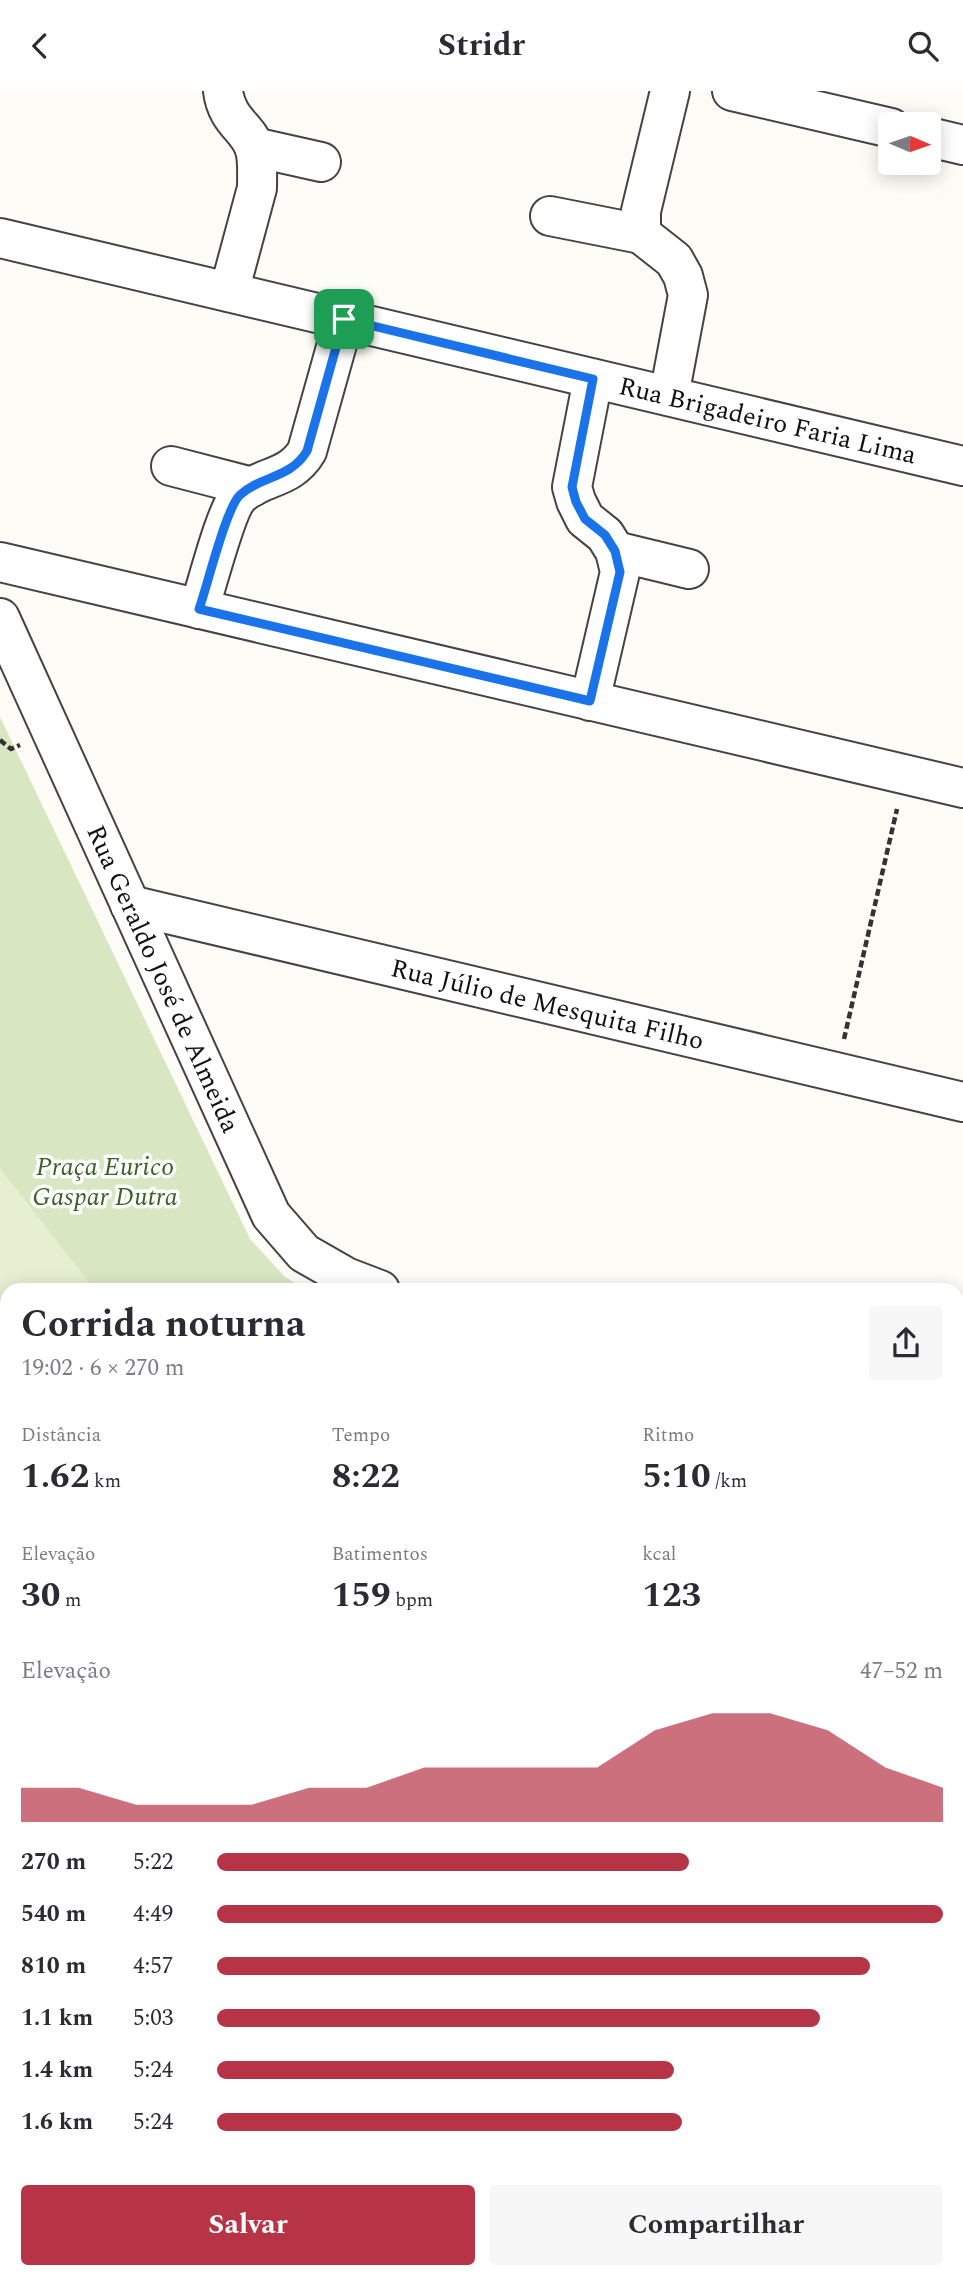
<!DOCTYPE html>
<html lang="pt">
<meta charset="utf-8">
<style>
:root{--surface:#fff;--page:#f7f7f7;--text:#2b2b33;--muted:#7c7c81;--accent:#b63445}
body{margin:0;font-family:Spectral,serif;background:var(--page);color:var(--text);height:100vh;display:flex;flex-direction:column;font-size:26px;white-space:nowrap}
*{box-sizing:border-box;margin:0}
p{font-size:23px;color:var(--muted)}
.icon{flex:none;width:38px;height:38px;fill:none;stroke:currentColor;stroke-width:2;stroke-linecap:round;stroke-linejoin:round}
.map{position:relative;flex:1;overflow:hidden}
.drawer{position:absolute;left:0px;top:1192px;width:964px;height:996px;display:flex;flex-direction:column;background:var(--surface);border-radius:21px 21px 0 0;box-shadow:0 4px 18px #0003}
.drawer>*{flex:none}
.needle{width:46px;rotate:92deg}
.fabs{position:absolute;left:878px;top:21px;display:grid;gap:14px}
.fabs a{display:grid;place-items:center;width:63px;height:63px;border-radius:7px;background:var(--surface);box-shadow:0 4px 18px #0003;font-size:35px}
.pin{position:absolute;display:grid;place-items:center;width:60px;height:60px;color:#fff;margin:-30px;border-radius:14px;box-shadow:0 4px 10px #0006}
.round{display:grid;place-items:center;flex:none;width:74px;height:74px;border-radius:7px;background:var(--page)}
.headline{display:flex;align-items:center;justify-content:space-between;height:119px;padding:0 21px}
h1{font-size:38px;font-weight:700;line-height:52px}
.metrics{display:grid;grid-template-columns:repeat(3,1fr);gap:10px;height:119px;padding:7px 21px}
.metrics div{display:grid;align-content:center}
.metrics b{font-size:35px;font-weight:700}
.metrics small{font-size:19px;font-weight:400}
.metrics p{font-size:19px}
.chart{height:196px;padding:14px 21px}
.chart p{display:flex;justify-content:space-between}
.chart svg{width:100%;height:126px;margin-top:7px;fill:var(--accent);opacity:.7}
.button{display:flex;gap:14px;margin-top:auto;padding:14px 21px}
.button a{flex:1;height:80px;border-radius:7px;background:var(--accent);color:#fff;font-size:28px;font-weight:700;line-height:80px;text-align:center}
.button a+a{background:var(--page);color:var(--text)}
ul{padding:0 21px;list-style:none;font-size:23px}
li{display:grid;grid-template-columns:112px 84px 1fr;align-items:center;height:52px}
li i{height:18px;border-radius:9px;background:var(--accent)}
header{display:flex;justify-content:space-between;align-items:center;height:91px;padding:0 21px;background:var(--surface);font-size:32px;font-weight:700}
.map>svg:first-child{display:block}
</style>
<header><svg class="icon" aria-label="back" viewBox="0 0 24 24"><path d="M15 5l-7 7 7 7"/></svg>Stridr<svg class="icon" aria-label="search" viewBox="0 0 24 24"><circle cx="10" cy="10" r="6"/><path d="M15 15l6 6"/></svg></header>
<div class="map">
<svg width="963" height="2187" viewBox="0 0 963 2187">
<rect width="100%" height="100%" fill="#fefcf6"/>
<path fill="#ede7ee" d="M 70,2180 L 124,2181 L 137,2187 L 66,2187 Z"/>
<path fill="#d8e7c1" d="M 0,626 L 250,1148 L 285,1186 L 306,1199 L 7,1199 L 7,1809 L 0,1815 Z"/>
<path fill="#e7efd2" d="M 0,1077 L 95,1199 L 7,1199 L 7,1452 L 0,1457 Z"/>
<g fill="none" stroke-linecap="round" stroke-linejoin="round">
<defs>
<g id="minor">
<path d="M 223,0 C 227,31 248,36 255,58 C 258,69 257,85 257,97 L 229,201"/>
<path d="M 732,0 L 891,37"/>
<path d="M 929,46 L 963,54"/>
<path d="M 254,56 L 321,71"/>
<path d="M 550,125 L 641,143"/>
<path id="s1" d="M 0,147 L 963,375"/>
<path d="M 669,305 L 688,204 L 683,185 L 674,169 L 641,143 L 641,120 L 670,0"/>
<path d="M 171,375 L 252,396"/>
<path d="M 615,460 L 689,478"/>
<path d="M 0,471 L 963,697"/>
<path d="M 199,518 C 207,495 226,417 240,404 C 262,384 290,389 307,360 L 344,228"/>
<path id="s2" d="M 0,527 L 271,1124 L 304,1162 L 346,1186 L 380,1199"/>
<path d="M 590,610 L 620,481 L 615,460 L 605,444 L 585,428 L 576,410 L 572,396 L 593,288"/>
<path id="s3" d="M 130,814 L 963,1011"/>
<path d="M 957,1326 L 963,1328"/>
<path d="M 957,1653 L 963,1654"/>
<path d="M 0,1855 L 7,1849"/>
<path d="M 214,2180 L 225,2187"/>
<path d="M 368,2187 L 376,2180"/>
<path d="M 709,2187 L 714,2180"/>
<path d="M 859,2187 L 859,2180"/>
</g>
</defs>
<use href="#minor" stroke="#444" stroke-width="42"/>
<g stroke="#333" stroke-width="4.5" stroke-dasharray="7 3.5" stroke-linecap="butt">
<path d="M 0,649 L 11,658 L 20,654"/>
<path d="M 844,948 L 897,718"/>
<path d="M 957,1907 L 963,1908"/>
</g>
<use href="#minor" stroke="#fff" stroke-width="38"/>
</g>
<g fill="none" stroke-linecap="round" stroke-linejoin="round">
<defs>
<path id="route" d="M 344,228 L 593,288 L 572,396 L 576,411 L 585,428 L 605,444 L 615,460 L 620,481 L 590,610 L 199,518 C 207,496 226,417 240,404 C 262,384 290,388 307,360 Z"/>
</defs>
<use href="#route" stroke="#fff" stroke-width="14"/>
<use href="#route" stroke="#1a73e8" stroke-width="9"/>
</g>
<g text-anchor="middle" stroke-width="7" stroke-linejoin="round" paint-order="stroke">
<g font-size="26" fill="#111" stroke="#fff">
<text dy="9" stroke="none"><textPath href="#s1" startOffset="789">Rua Brigadeiro Faria Lima</textPath></text>
<text dy="9" stroke="none"><textPath href="#s2" startOffset="396">Rua Geraldo José de Almeida</textPath></text>
<text dy="9" stroke="none"><textPath href="#s3" startOffset="429">Rua Júlio de Mesquita Filho</textPath></text>
</g>
<g font-size="26" font-style="italic" fill="#386426" stroke="#fff">
<text x="105" y="1084">Praça Eurico<tspan x="105" dy="30">Gaspar Dutra</tspan></text>
</g>
</g>
</svg>
<div class="fabs">
<a><svg class="needle" viewBox="-14 -14 28 28"><path d="M0-13l5 13h-10z" fill="#e53935"/><path d="M0 13l5-13h-10z" fill="#7c7c81"/></svg></a>
</div>
<div class="pin" style="left:344px;top:228px;background:#1e9e55"><svg class="icon" aria-label="arrive" viewBox="0 0 24 24"><path d="M6 21V4h12l-3 4 3 4H6"/></svg></div>
<section class="drawer">
<div class="headline"><div><h1>Corrida noturna</h1><p>19:02 · 6 × 270 m</p></div><a class="round"><svg class="icon" aria-label="share" viewBox="0 0 24 24"><path d="M12 15V3M7 8l5-5 5 5M5 13v7h14v-7"/></svg></a></div>
<div class="metrics">
<div><p>Distância</p><b>1.62<small> km</small></b></div>
<div><p>Tempo</p><b>8:22</b></div>
<div><p>Ritmo</p><b>5:10<small> /km</small></b></div>
</div>
<div class="metrics">
<div><p>Elevação</p><b>30<small> m</small></b></div>
<div><p>Batimentos</p><b>159<small> bpm</small></b></div>
<div><p>kcal</p><b>123</b></div>
</div>
<div class="chart"><p><span>Elevação</span>47–52 m</p>
<svg viewBox="0 0 160 44" preserveAspectRatio="none"><path d="M0 44V32L10 32L20 38L30 38L40 38L50 32L60 32L70 25L80 25L90 25L100 25L110 12L120 6L130 6L140 12L150 25L160 32V44z"/></svg>
</div>
<ul>
<li><b>270 m</b>5:22<i style="width:65%"></i></li>
<li><b>540 m</b>4:49<i style="width:100%"></i></li>
<li><b>810 m</b>4:57<i style="width:90%"></i></li>
<li><b>1.1 km</b>5:03<i style="width:83%"></i></li>
<li><b>1.4 km</b>5:24<i style="width:63%"></i></li>
<li><b>1.6 km</b>5:24<i style="width:64%"></i></li>
</ul>
<div class="button"><a>Salvar</a><a>Compartilhar</a></div>
</section>
</div>
